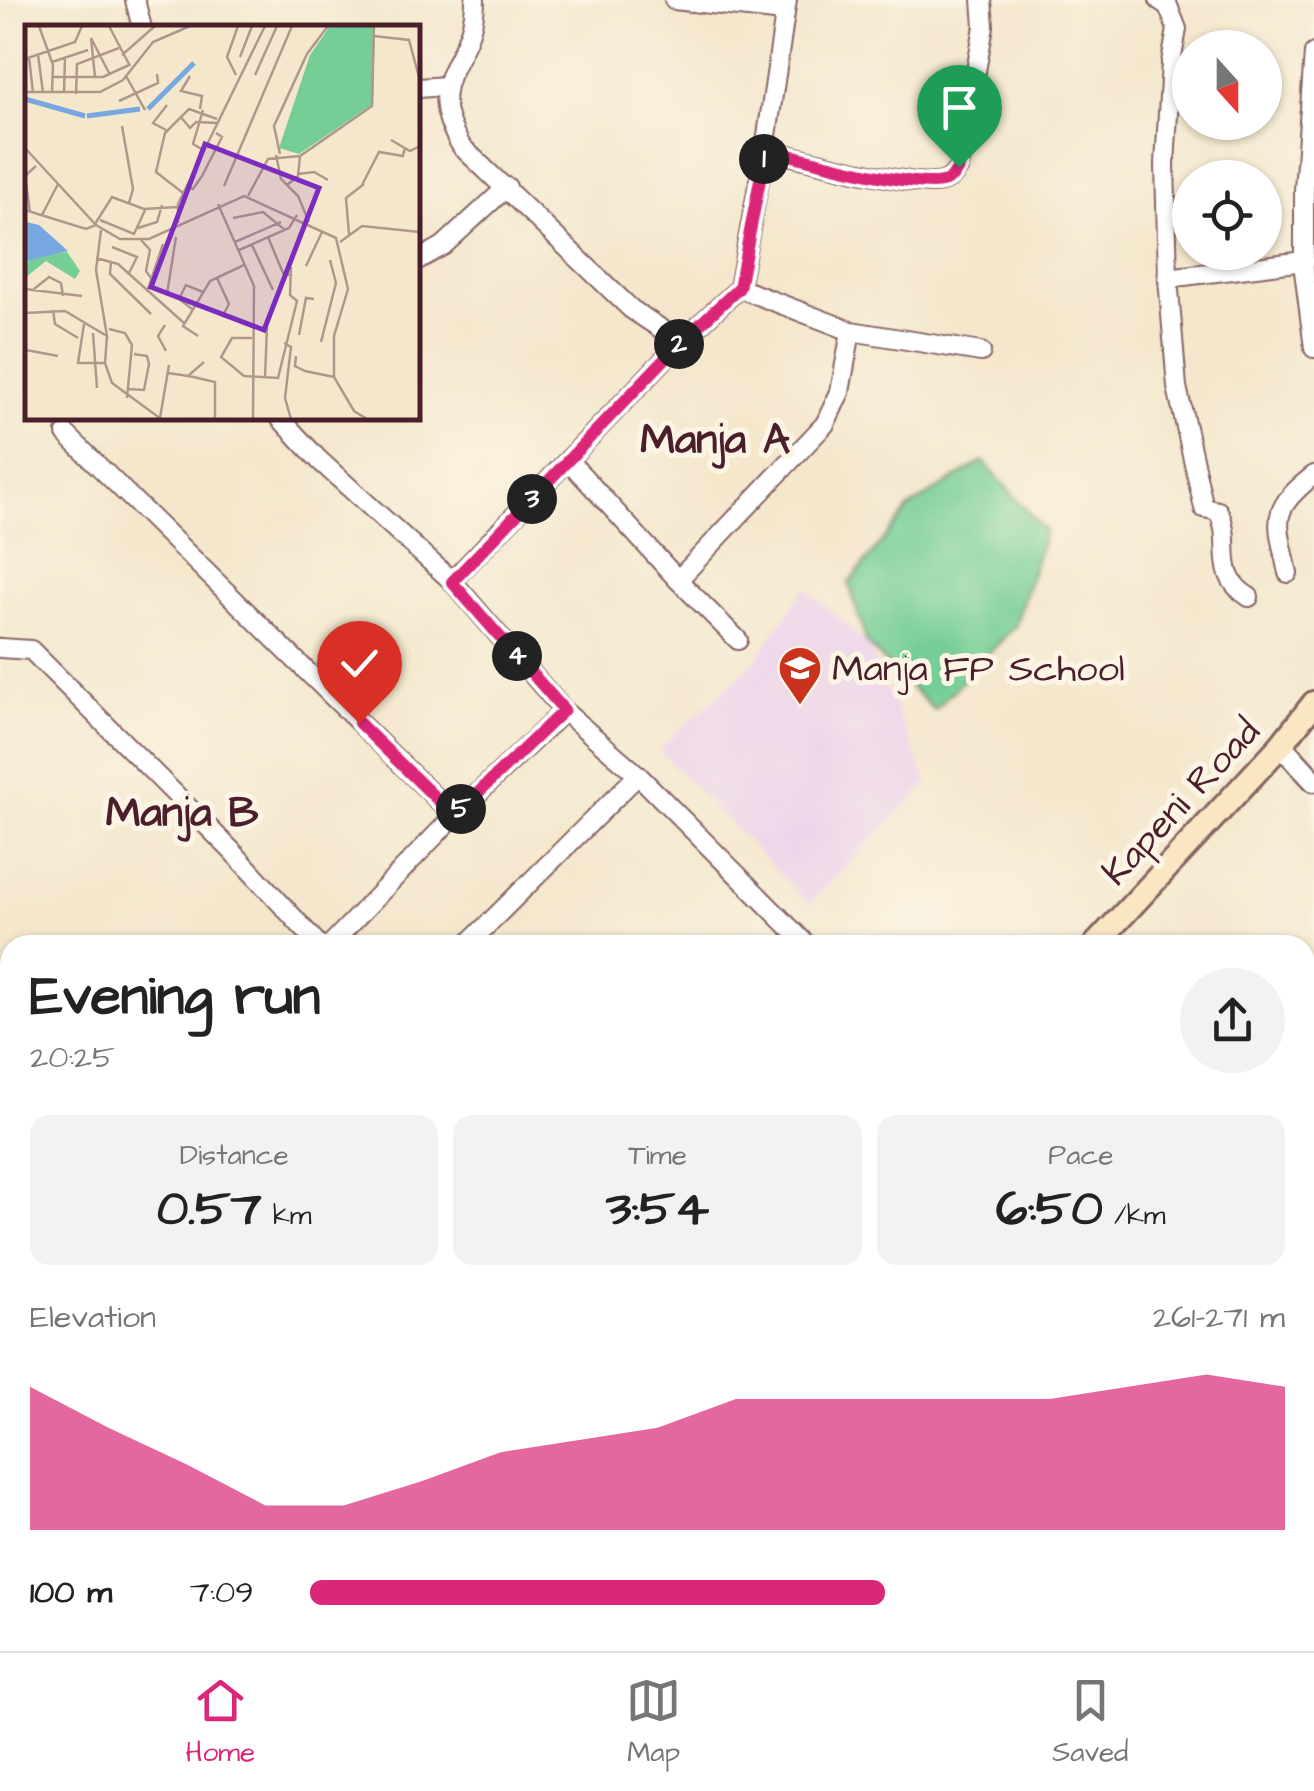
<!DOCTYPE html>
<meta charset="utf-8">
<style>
:root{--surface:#fff;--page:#f2f2f2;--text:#222;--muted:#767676;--line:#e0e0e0;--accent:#db2777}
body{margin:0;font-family:"Architects Daughter",sans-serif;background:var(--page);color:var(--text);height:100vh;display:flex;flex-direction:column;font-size:38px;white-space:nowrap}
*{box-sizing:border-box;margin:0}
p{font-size:32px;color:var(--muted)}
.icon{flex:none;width:55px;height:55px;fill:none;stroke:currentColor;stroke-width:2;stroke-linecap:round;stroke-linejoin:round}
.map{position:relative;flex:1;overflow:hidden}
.side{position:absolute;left:0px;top:935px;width:1315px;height:718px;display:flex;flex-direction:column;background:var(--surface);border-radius:30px 30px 0 0;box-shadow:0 2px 8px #0004}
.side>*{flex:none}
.needle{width:65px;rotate:159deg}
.fabs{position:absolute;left:1172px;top:30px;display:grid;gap:20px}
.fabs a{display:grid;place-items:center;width:110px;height:110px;border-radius:50%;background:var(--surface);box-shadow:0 2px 8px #0004;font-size:50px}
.pin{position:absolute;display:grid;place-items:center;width:85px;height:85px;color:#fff;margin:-102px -42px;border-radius:50% 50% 50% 0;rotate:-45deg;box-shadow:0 0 10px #0007}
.pin .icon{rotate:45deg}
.km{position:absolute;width:50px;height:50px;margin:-25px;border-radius:50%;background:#222;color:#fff;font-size:28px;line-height:50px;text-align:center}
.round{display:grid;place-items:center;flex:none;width:105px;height:105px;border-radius:52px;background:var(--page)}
.head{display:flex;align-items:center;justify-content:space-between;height:170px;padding:0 30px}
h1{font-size:55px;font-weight:700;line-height:75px}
.figures{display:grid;grid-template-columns:repeat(3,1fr);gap:15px;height:170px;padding:10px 30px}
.figures div{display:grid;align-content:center;border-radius:20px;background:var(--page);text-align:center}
.figures b{font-size:50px;font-weight:700}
.figures small{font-size:28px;font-weight:400}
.figures p{font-size:28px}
.chart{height:280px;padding:20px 30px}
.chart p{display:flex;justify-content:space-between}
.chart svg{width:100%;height:180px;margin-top:10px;fill:var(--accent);opacity:.7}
ul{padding:0 30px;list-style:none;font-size:32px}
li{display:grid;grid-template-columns:160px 120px 1fr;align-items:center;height:75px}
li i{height:25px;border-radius:12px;background:var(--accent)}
.tab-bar{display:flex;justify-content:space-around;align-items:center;height:140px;border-top:2px solid var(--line);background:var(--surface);font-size:28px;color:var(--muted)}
.tab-bar a{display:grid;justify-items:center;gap:5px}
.tab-bar .selected{color:var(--accent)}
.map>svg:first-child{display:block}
</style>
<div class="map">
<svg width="1314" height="1651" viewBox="0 0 1314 1651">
<rect width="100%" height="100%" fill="#fcf5e5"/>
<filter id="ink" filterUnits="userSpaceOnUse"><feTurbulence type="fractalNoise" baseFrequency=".01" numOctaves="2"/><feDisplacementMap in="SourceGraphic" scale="20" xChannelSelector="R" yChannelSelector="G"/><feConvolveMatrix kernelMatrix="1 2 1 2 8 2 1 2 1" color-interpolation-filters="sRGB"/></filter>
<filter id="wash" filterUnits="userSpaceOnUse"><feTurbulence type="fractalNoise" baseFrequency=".0048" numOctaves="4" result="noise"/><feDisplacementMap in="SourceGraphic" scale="40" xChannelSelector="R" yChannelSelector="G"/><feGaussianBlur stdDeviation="2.25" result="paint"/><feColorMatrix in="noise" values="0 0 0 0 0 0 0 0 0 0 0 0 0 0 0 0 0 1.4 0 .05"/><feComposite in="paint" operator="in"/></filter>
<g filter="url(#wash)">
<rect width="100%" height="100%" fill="#f4e7cc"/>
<path fill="#ebd1eb" d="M 805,587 L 867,644 L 928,783 L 809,904 L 658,750 L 755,661 Z"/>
<path fill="#74ce95" stroke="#5f7660" stroke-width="2.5" d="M 983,461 L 1045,531 L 1015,626 L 934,710 L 867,644 L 849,583 L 909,508 Z"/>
</g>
<g filter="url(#ink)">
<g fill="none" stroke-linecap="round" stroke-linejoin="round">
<defs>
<g id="minor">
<path d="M 135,0 L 142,28"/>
<path d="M 475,0 C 475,64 418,77 462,147 L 631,309 L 681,342"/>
<path d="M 674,0 L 784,12"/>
<path d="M 1159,0 L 1168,6 L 1177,29 L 1171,63 L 1165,164 L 1168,278 L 1177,387 L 1204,508 L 1218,511 C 1235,542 1211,574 1249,597"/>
<path d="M 1314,53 L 1304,190 L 1304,271 L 1314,348"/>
<path d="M 418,88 L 446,86"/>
<path d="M 765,149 C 798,157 916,189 942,182 C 950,180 955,174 959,167 L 984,26 L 982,0"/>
<path d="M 418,260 L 443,246 L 507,187"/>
<path d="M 1168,278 L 1304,261"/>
<path d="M 739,288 L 851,331 L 981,352"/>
<path d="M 280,418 L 319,460 L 452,581 L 564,711 L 638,775 L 807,945"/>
<path d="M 66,434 L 454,816"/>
<path d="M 568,460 L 678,580 L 738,640"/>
<path d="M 1288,573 C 1277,520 1268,511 1314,475"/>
<path d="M 678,580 L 825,424 L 840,392 L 851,331"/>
<path d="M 452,581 L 681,342 L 739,288 L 765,149 L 787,0"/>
<path d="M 0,648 L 31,650 L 232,851 L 319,945"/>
<path d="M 330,945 L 454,816 L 564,711"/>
<path d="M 467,945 L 638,775"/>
<path d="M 0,1021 L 10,1034"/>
<path d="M 1305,1144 L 1314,1144"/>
<path d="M 0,1309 L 10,1321"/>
<path d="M 1305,1584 L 1314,1585"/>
<path d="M 451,1642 L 457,1651"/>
<path d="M 275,1651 L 280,1642"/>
<path d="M 947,1651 L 948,1642"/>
<path d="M 1193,1651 L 1194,1642"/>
</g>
<g id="tertiary">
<path d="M 1281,745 L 1314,781"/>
<path d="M 1305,1359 L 1314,1282"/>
<path d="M 1283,1651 L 1284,1642"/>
</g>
<g id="secondary">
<path d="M 1095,945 L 1281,745 L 1314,703"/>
<path d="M 0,1280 L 10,1283"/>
<path d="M 665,1651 L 666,1642"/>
</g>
</defs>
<use href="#minor" stroke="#866563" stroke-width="22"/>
<use href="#tertiary" stroke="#866563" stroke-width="25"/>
<use href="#secondary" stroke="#866563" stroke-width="28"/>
<use href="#minor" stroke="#fff" stroke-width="18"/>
<use href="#tertiary" stroke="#fff" stroke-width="20"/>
<use href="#secondary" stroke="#fbe6c4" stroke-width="22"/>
</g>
</g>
<g fill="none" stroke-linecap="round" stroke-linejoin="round" filter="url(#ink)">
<defs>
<path id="route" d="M 359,723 L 454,816 L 564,710 L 452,582 L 681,342 L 739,288 L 766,149 C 799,157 915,189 942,182 C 951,180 955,174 959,167"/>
</defs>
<use href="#route" stroke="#fff" stroke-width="20"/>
<use href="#route" stroke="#db2777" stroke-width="12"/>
</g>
<defs>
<symbol id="school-pin" viewBox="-11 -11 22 30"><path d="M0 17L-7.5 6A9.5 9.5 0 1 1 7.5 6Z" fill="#c8321e" stroke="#fcf5e5"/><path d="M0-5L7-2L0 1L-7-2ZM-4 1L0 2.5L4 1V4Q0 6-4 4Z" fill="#fff"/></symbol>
</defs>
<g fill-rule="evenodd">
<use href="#school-pin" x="775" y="643" width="50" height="68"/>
</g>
<g text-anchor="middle" stroke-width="10" stroke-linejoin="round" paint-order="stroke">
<g font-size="38" fill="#4a1f2b" stroke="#fcf5e5" text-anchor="start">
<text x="832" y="681">Manja FP School</text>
</g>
<g font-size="38" fill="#4a1f2b" stroke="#fcf5e5">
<text transform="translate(1180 801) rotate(-47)" y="13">Kapeni Road</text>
</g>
<g font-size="42" font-weight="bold" fill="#4a1f2b" stroke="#fcf5e5">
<text x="715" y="453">Manja A</text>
<text x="182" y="826">Manja B</text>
</g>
</g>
<g transform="translate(25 25)">
<rect width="395" height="395" fill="#f4e7cc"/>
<path d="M 42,227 L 55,246 L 50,254 L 21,236 L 1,252 L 3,232 Z" fill="#74ce95"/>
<path d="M 305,1 L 350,1 L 348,79 L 274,129 L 254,123 L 285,30 Z" fill="#74ce95"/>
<path d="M 1,197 L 14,200 L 43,226 L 0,236 Z" fill="#77a7e1"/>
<path fill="none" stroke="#77a7e1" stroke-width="5" d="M 0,74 L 60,91M 123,84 L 169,38M 62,91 L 115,84"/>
<path fill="none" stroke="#b0978c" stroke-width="2.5" d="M 14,1 L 28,40 L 27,68M 84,1 L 105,41M 349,11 L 384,15 L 394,52M 66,13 L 85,50M 66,13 L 70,52M 13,29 L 18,68M 97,30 L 130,1M 4,32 L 8,68M 215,32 L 227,1M 0,34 L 50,17 L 57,1M 27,37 L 63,25M 211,50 L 202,32 L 213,1M 230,50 L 252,1M 101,51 L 120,85M 165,51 L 156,66 L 177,71 L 175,84M 28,52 L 78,52 L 104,40M 0,67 L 75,67 L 98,55 L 128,17 L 165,1M 39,68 L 40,33M 51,69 L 52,39 L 94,23M 94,76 L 133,58 L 132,49M 178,85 L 168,119 L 180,126M 155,91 L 165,103 L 171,97 L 193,98M 97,101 L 108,164 L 104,178M 141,105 L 128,98 L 142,80M 366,115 L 385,126 L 395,121M 0,123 L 71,200 L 95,214 L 124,214 L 219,171 L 311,213 L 323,264 L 309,311 L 309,352 L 329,386 L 342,394M 255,129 L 249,101 L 282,29 L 303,1M 251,130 L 256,154 L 273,171 L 284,197M 273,149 L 289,147 L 303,155M 262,160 L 273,151 L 275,131M 199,161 L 267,1M 162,162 L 168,164 L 177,151 L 197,112 L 191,108M 336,162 L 354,127 L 378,131 L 380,122M 158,168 L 131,147 L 140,108 L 164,84 L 192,94M 223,171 L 243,134 L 275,131 L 347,81 L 349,1M 193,179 L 229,261 L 228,394M 0,185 L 61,204 L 71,200M 5,187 L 0,151 L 11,141M 17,190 L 33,159M 208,193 L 238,187 L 260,205M 75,195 L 109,209 L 121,183M 153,198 L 153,179 L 240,1M 70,199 L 87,172 L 119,184 L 152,182M 113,203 L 132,197 L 137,180M 324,209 L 321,173 L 339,159M 243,212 L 258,248 L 267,251M 116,215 L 125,225 L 121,246 L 128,256M 210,217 L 256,197M 315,217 L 337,201 L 395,207M 227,220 L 248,265M 87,222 L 112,232 L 104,248M 214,225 L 264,203 L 272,190M 71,233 L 93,239 L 159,298M 86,236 L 85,249 L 126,289M 281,241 L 297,207M 192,253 L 204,279 L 197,292M 0,264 L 57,271M 9,264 L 24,252 L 36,258 L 38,271M 122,267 L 138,219M 142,269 L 151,212M 167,284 L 154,274 L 161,260 L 178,267M 28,285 L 30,299 L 53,313M 0,288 L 40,286 L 82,311 L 71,245 L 76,205M 59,299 L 53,338 L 80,338M 140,300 L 133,311 L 141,326M 84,304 L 100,308 L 107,320 L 102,373M 68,308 L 72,363M 274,310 L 281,273 L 289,274M 82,311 L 80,338 L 87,358 L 136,394M 173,311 L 158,301 L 185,256 L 219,240M 227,313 L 207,313 L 196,332 L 219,351 L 253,353 L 272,276 L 265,270 L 266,242M 296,317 L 311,258 L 305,235M 259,318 L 266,322 L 260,373 L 266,394M 1,325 L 33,331M 271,331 L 270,341 L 280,346 L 309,352M 143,348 L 163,351 L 179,337M 164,351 L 190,357 L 190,394M 240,353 L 242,302M 104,364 L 119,365 L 124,339 L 122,331 L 109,329M 135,393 L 144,340"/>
<path fill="#7b2cbf" fill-opacity="0.15" stroke="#7b2cbf" stroke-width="5" d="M 180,119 L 294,163 L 239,305 L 126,262 Z"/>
<rect width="395" height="395" fill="none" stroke="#4a1f2b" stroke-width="5"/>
</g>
</svg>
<div class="fabs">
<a><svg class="needle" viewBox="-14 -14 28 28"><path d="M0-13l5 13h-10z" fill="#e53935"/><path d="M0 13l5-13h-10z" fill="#767676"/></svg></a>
<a><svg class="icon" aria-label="locate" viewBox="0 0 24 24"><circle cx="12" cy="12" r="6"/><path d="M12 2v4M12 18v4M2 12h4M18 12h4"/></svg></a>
</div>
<div class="pin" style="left:959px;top:167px;background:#1e9e55"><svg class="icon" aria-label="arrive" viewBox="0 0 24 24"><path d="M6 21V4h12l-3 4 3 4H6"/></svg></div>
<div class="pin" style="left:359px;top:723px;background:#d93025"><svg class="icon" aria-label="check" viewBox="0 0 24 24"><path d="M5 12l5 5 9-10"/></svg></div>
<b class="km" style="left:764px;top:159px">1</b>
<b class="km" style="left:679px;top:344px">2</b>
<b class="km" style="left:532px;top:499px">3</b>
<b class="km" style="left:517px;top:656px">4</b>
<b class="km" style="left:461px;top:809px">5</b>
<section class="side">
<div class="head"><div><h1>Evening run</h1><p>20:25</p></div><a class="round"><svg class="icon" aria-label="share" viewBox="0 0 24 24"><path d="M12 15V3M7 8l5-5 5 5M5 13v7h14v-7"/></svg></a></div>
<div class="figures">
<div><p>Distance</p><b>0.57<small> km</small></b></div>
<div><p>Time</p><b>3:54</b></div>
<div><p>Pace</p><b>6:50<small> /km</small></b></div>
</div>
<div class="chart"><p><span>Elevation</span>261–271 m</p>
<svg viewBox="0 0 160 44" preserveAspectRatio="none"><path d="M0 44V9L10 19L20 28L30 38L40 38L50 32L60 25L70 22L80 19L90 12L100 12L110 12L120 12L130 12L140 9L150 6L160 9V44z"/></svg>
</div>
<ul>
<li><b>100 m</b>7:09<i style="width:59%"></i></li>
</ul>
</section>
</div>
<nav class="tab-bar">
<a class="selected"><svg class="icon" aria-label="home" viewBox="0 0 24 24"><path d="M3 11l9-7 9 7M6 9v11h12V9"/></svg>Home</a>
<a><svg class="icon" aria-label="map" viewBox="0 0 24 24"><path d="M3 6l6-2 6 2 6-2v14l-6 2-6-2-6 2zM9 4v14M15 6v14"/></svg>Map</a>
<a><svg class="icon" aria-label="saved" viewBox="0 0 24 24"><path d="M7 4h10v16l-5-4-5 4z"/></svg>Saved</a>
</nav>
